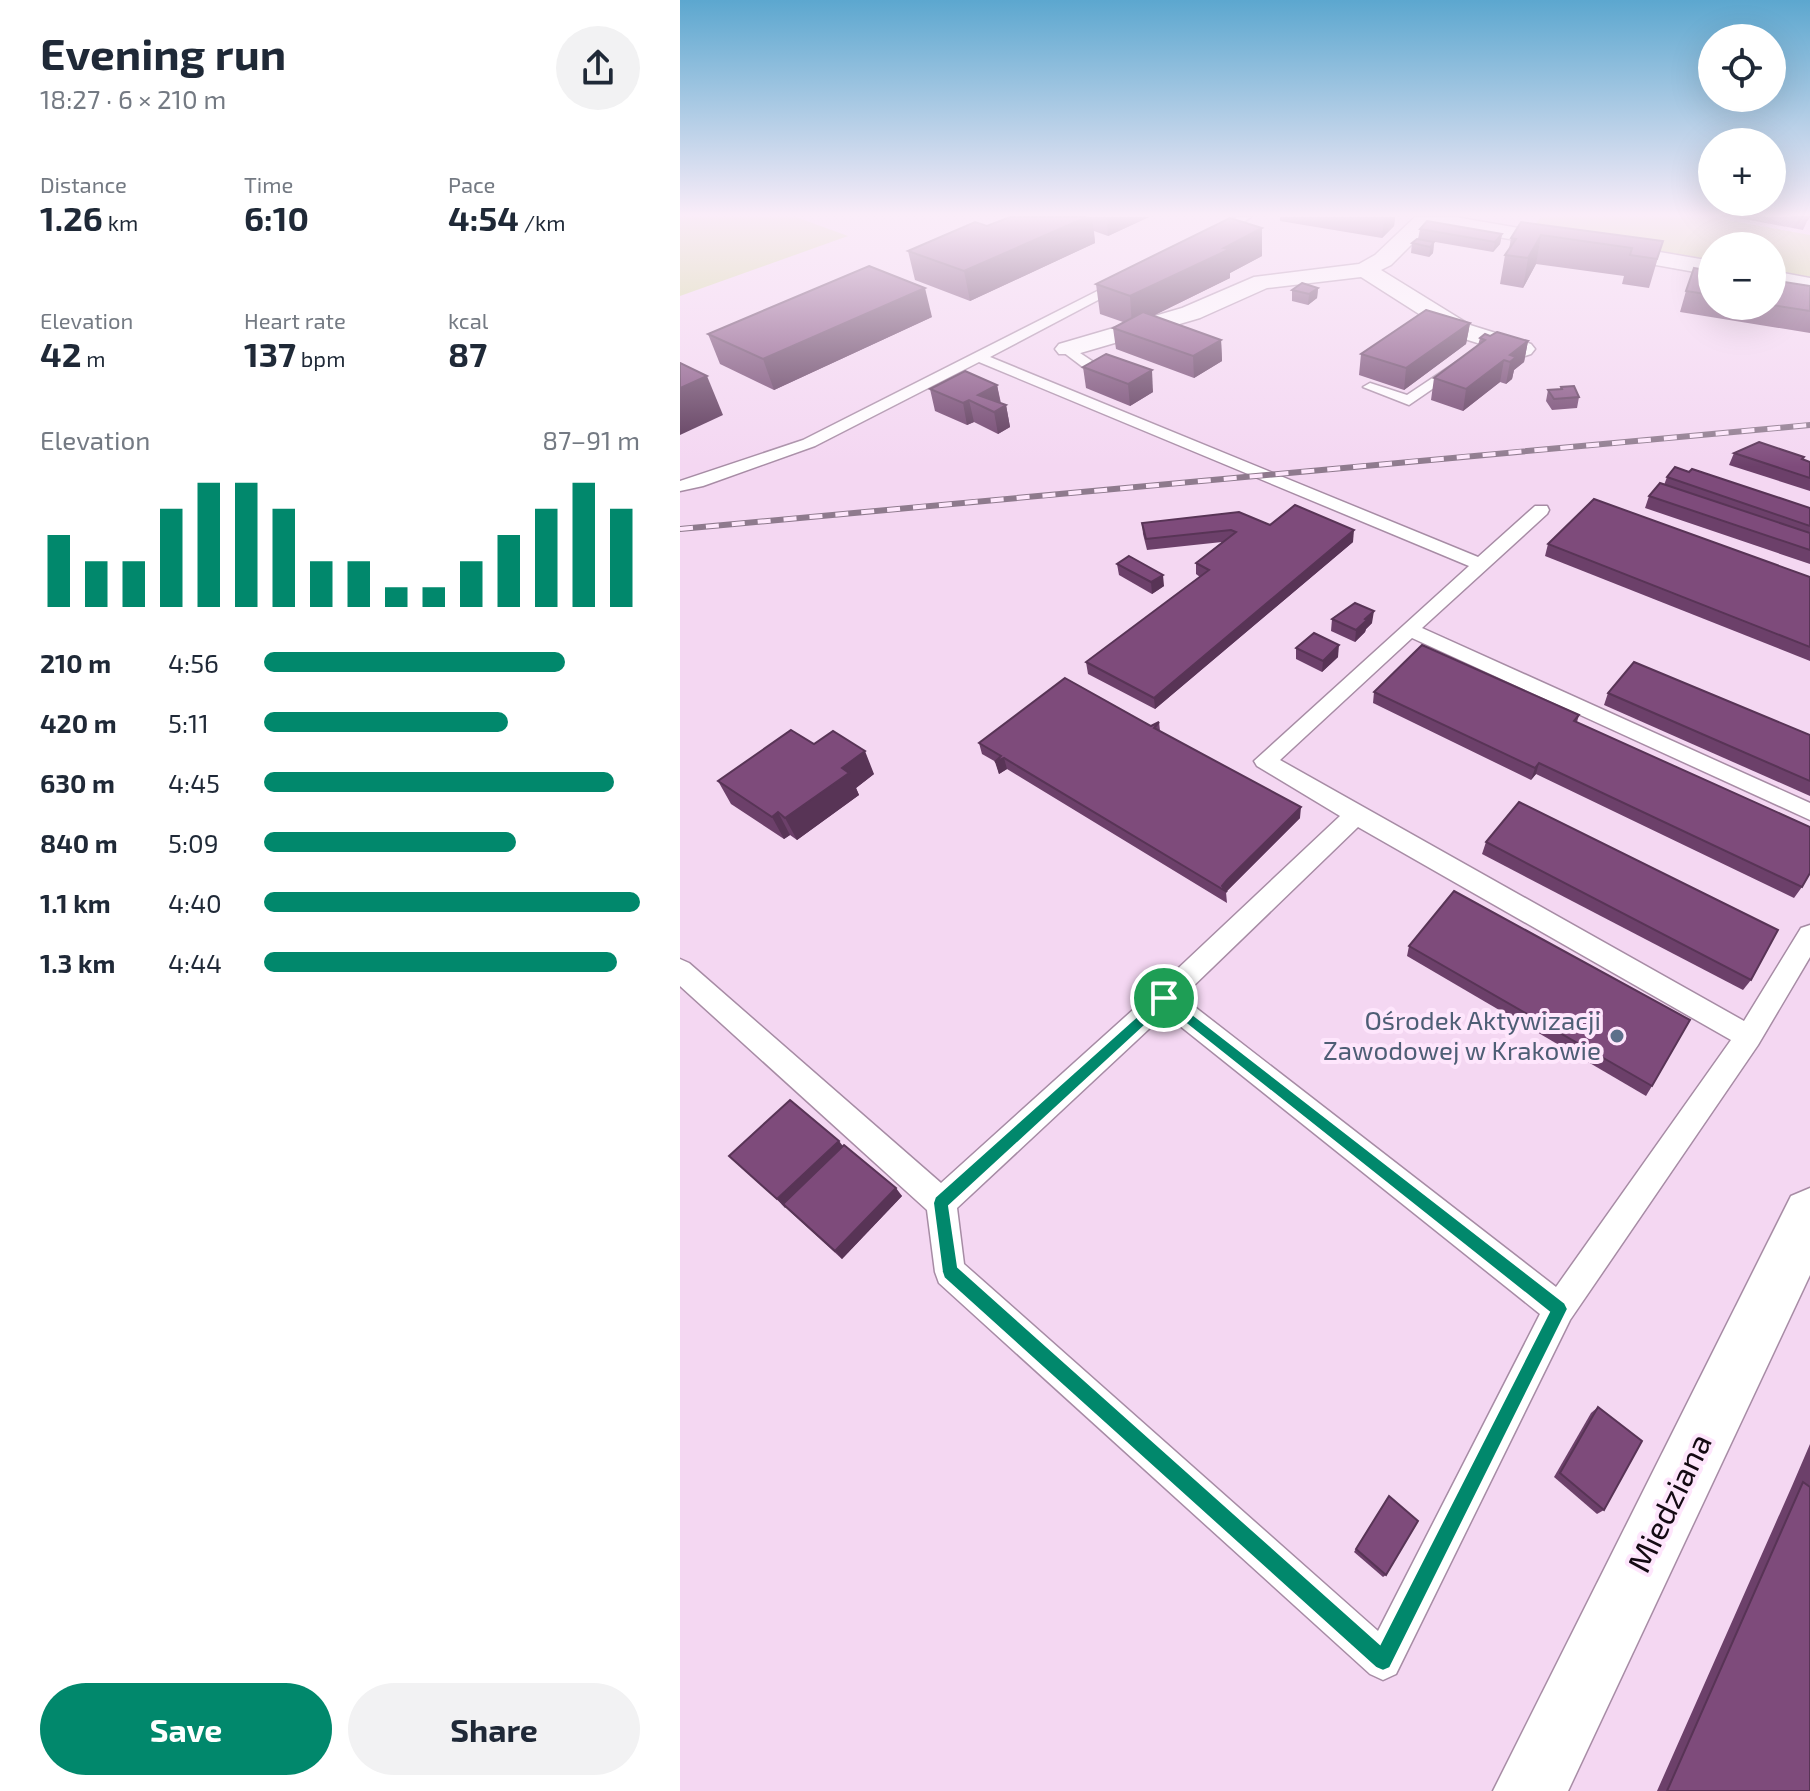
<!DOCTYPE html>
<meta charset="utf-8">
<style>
:root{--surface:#fff;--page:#f2f2f3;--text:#1f2937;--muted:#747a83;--accent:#01886c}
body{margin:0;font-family:"Exo 2",sans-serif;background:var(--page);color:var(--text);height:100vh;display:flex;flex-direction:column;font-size:30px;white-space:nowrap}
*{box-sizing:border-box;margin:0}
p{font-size:26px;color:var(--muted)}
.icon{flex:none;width:44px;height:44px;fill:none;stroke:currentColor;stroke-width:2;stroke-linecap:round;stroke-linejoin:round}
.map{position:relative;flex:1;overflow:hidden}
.side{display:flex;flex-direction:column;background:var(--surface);width:680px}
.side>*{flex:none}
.controls{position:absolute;left:1018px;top:24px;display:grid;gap:16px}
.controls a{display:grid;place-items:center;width:88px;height:88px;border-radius:50%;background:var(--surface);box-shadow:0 8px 32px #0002;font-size:40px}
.pin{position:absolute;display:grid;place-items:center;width:68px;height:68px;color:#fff;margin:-34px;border:4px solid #fff;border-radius:50%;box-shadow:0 2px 8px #0007}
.round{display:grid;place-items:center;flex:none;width:84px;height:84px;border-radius:42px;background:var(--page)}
.summary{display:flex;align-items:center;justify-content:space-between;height:136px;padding:0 40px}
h1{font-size:44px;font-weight:700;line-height:60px}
.stats{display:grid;grid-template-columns:repeat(3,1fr);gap:12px;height:136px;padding:8px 40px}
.stats div{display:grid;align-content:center}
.stats b{font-size:34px;font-weight:700}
.stats small{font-size:22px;font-weight:400}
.stats p{font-size:22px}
.chart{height:224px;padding:16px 40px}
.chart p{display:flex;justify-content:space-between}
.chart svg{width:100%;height:144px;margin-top:8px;stroke:var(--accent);stroke-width:6}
.button{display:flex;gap:16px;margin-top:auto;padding:16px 40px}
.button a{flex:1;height:92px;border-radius:48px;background:var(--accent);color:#fff;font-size:32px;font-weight:700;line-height:92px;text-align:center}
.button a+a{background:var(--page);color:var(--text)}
ul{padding:0 40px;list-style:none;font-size:26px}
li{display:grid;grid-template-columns:128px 96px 1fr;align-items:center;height:60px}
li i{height:20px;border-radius:10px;background:var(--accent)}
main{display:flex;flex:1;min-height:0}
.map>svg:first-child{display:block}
</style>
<main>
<section class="side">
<div class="summary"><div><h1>Evening run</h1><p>18:27 · 6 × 210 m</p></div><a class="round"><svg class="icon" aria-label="share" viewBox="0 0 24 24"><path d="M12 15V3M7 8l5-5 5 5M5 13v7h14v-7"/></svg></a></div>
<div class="stats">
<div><p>Distance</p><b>1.26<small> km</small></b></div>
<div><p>Time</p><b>6:10</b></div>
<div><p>Pace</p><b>4:54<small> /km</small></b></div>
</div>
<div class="stats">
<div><p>Elevation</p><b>42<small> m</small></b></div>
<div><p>Heart rate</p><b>137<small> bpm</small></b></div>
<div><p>kcal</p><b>87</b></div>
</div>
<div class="chart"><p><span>Elevation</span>87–91 m</p>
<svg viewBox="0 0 160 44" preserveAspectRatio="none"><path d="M5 44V22M15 44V30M25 44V30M35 44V14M45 44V6M55 44V6M65 44V14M75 44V30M85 44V30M95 44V38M105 44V38M115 44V30M125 44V22M135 44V14M145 44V6M155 44V14"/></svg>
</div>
<ul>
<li><b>210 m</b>4:56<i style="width:80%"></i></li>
<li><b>420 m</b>5:11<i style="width:65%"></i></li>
<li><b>630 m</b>4:45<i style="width:93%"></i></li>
<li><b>840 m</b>5:09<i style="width:67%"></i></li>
<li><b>1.1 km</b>4:40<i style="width:100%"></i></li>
<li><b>1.3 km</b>4:44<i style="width:94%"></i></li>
</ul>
<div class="button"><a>Save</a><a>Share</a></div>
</section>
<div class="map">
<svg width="1130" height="1791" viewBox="0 0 1130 1791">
<rect width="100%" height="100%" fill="#f4d7f2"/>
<g fill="#d0da97">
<path d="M 0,217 L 116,217 L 168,236 L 0,296 Z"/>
<path d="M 861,217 L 1030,217 L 1130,235 L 1130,278 L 1092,272 L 1092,246 L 1032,246 L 1032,262 L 850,231 Z"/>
</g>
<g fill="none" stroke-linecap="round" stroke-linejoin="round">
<defs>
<g id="lane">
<path d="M 557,217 L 571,217 L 534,242 L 526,242 L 526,236 Z"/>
<path d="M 443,278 L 454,281 L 310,357 L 798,557 L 855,506 L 867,506 L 869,510 L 867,514 L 742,628 L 1130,803 L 1130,820 L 732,638 L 600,760 L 1064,1021 L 1121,928 L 1130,925 L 1130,957 L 1078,1045 L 890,1320 L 716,1674 L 703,1680 L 690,1674 L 259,1283 L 255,1272 L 247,1210 L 0,986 L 0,959 L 9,963 L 261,1183 L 475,990 L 660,816 L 577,766 L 574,761 L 789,566 L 299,362 L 135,446 L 23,486 L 0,491 L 0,481 L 123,440 ZM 678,827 L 1051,1040 L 876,1287 L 502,997 ZM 485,1014 L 860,1314 L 698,1631 L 284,1264 L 277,1208 Z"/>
<path d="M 388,345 L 418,365 L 418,371 L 408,371 L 383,352 L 381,349 Z"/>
<path d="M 778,361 L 785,365 L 783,368 L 729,405 L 683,387 L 690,383 L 727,395 Z"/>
</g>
<g id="street">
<path d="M 735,217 L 775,217 L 1032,261 L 1032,275 L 751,225 L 711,265 L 701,270 L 790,325 L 851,344 L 855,349 L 851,354 L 842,357 L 772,335 L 681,277 L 587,288 L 520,318 L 397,354 L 379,354 L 375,349 L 379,344 L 502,308 L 574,277 L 679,264 L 695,255 Z"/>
<path d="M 1092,271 L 1130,278 L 1130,292 L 1092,285 Z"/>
<path d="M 1130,1188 L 1130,1275 L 888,1791 L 813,1791 L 1111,1196 Z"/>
</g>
</defs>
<use href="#lane" stroke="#a78ca5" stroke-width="3"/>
<use href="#street" stroke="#a78ca5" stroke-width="3"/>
<use href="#lane" fill="#fff" fill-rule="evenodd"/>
<use href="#street" fill="#fff" fill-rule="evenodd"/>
<defs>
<path id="rail" d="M 0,529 L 1130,425"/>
</defs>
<use href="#rail" stroke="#8e7a8d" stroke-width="6"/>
<use href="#rail" stroke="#fee6fc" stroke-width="4" stroke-dasharray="13" stroke-linecap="butt"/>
</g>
<g fill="#6c406a">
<path d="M 330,217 L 469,217 L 428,236 L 414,231 L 415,243 L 290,301 L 235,280 L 228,251 L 307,226 Z"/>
<path d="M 600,217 L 715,217 L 714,226 L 702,238 L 600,221 Z"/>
<path d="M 1054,217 L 1129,217 L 1123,230 Z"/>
<path d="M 841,222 L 983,241 L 969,288 L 942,284 L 944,276 L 856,264 L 843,288 L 820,284 L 825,255 L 829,249 L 831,238 Z"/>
<path d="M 740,229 L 822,234 L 820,244 L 813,252 L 738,239 Z"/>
<path d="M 754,242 L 753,253 L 749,257 L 731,253 L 732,243 Z"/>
<path d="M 582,256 L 550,273 L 550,278 L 473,316 L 541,340 L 542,361 L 514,378 L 436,349 L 433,328 L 443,322 L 420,314 L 416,284 Z"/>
<path d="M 1032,271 L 1032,306 L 1092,306 L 1092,280 L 1130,286 L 1130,333 L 1000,312 L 1006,291 Z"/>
<path d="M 638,288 L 637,298 L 628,305 L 612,301 L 612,290 Z"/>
<path d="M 252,317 L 94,390 L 40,364 L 28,334 Z"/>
<path d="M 790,323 L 786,344 L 724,390 L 679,375 L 681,354 Z"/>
<path d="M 810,336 L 848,341 L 844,362 L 834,370 L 832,379 L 826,384 L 820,382 L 783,411 L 751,400 L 754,378 L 798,345 L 800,338 Z"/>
<path d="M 403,367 L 473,392 L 450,406 L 406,388 Z"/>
<path d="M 317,385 L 321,403 L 326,405 L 330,427 L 318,434 L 294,422 L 287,425 L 255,411 L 250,389 Z"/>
<path d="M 881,387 L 899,397 L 897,408 L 872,410 L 866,401 L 868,390 L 880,389 Z"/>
<path d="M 1054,453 L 1123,460 L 1130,462 L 1130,491 L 1049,465 Z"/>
<path d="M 987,477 L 1130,508 L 1130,564 L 965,508 L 969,496 L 984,485 Z"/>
<path d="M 462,523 L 590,525 L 673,542 L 475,709 L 408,674 L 406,662 L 520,577 L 516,574 L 516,563 L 542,542 L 467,550 L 463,534 Z"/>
<path d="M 868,544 L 1130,577 L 1130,661 L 865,556 Z"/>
<path d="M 437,564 L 484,586 L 472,594 L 439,575 Z"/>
<path d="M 652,619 L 692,623 L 686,629 L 685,632 L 675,642 L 651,631 Z"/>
<path d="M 616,648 L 658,657 L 642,672 L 616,659 Z"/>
<path d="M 694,692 L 899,715 L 897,722 L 1122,887 L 1114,898 L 856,774 L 851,780 L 693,703 Z"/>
<path d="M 928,693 L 1130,735 L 1130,796 L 924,705 Z"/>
<path d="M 479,722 L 480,731 L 620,818 L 546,892 L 547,903 L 327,769 L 319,774 L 316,762 L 302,754 L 299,743 L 471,726 Z"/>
<path d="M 134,744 L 194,774 L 176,788 L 179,795 L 117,840 L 110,835 L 104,839 L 51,804 L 38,781 Z"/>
<path d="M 806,842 L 1071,980 L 1063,990 L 802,854 Z"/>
<path d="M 729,946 L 972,1086 L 966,1096 L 727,956 Z"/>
<path d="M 163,1146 L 222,1196 L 162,1259 L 49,1156 Z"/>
<path d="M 918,1407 L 924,1510 L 917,1514 L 874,1477 L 911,1413 Z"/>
<path d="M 1130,1444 L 1130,1791 L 977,1791 L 1112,1486 Z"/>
<path d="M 709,1496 L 706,1575 L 703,1577 L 674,1552 Z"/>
</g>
<g fill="#583456">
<path d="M 407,217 L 412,217 L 415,243 L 290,301 L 284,271 Z"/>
<path d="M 427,217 L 469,217 L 428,236 Z"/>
<path d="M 706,217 L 715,217 L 714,226 L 702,238 L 704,219 Z"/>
<path d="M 582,228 L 582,256 L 550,273 L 550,278 L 452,326 L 450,296 Z"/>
<path d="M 822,234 L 820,244 L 813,252 L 815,242 Z"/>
<path d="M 861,235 L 856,264 L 843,288 L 848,258 Z"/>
<path d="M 754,242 L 753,253 L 749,257 L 750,247 Z"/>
<path d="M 245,288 L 252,317 L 94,390 L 83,359 Z"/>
<path d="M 638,288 L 637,298 L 628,305 L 629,294 Z"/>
<path d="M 790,323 L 786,344 L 724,390 L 726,368 Z"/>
<path d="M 541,340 L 542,361 L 514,378 L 513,356 Z"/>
<path d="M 848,341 L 844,362 L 834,370 L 832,379 L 826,384 L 830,362 L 830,355 Z"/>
<path d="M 824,360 L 820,382 L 783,411 L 786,389 Z"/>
<path d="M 472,370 L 473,392 L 450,406 L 448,384 Z"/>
<path d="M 27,376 L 43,415 L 0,435 L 0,388 Z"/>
<path d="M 317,385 L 321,407 L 298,395 Z"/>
<path d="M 289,400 L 294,422 L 287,425 L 283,403 Z"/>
<path d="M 326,405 L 330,427 L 318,434 L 314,412 Z"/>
<path d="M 674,530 L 673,542 L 475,709 L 474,698 Z"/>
<path d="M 483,575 L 484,586 L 472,594 L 471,582 Z"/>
<path d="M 694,611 L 692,623 L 686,629 L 685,632 L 675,642 L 676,630 L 685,619 Z"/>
<path d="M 659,645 L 658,657 L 642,672 L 643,661 Z"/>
<path d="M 185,751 L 194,774 L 176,788 L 179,795 L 117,840 L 105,818 L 162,768 Z"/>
<path d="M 324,758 L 327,769 L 319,774 L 315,762 Z"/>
<path d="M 859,763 L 856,774 L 851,780 L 855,768 Z"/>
<path d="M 621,807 L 620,818 L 546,892 L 542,886 L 547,880 Z"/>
<path d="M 98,812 L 110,835 L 104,839 L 92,817 Z"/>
<path d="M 159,1141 L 166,1150 L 105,1208 L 97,1199 Z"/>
<path d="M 216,1188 L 222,1196 L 162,1259 L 155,1251 Z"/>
</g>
<g fill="#7e4b7b" stroke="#583456" stroke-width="2">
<path d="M 330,217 L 407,217 L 284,271 L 228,251 L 295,222 L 307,226 Z"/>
<path d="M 1111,217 L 1129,217 L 1127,220 Z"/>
<path d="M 550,218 L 582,228 L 544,248 L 550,249 L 450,296 L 416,284 Z"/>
<path d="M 747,221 L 822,234 L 815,242 L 740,229 Z"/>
<path d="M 841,222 L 983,241 L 977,259 L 950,255 L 952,248 L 861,235 L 848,258 L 825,255 L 836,239 L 831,238 Z"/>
<path d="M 737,239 L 754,242 L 750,247 L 732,243 Z"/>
<path d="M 189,266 L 245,288 L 83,359 L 28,334 Z"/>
<path d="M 1014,268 L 1032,271 L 1032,295 L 1006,291 Z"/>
<path d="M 1092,280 L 1130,286 L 1130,311 L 1092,305 Z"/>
<path d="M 622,283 L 638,288 L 629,294 L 612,290 Z"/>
<path d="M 746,310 L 790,323 L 726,368 L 681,354 Z"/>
<path d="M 463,312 L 541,340 L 513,356 L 433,328 Z"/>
<path d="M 817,332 L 848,341 L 830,355 L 836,357 L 830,362 L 824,360 L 786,389 L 754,378 L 805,340 L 800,338 L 805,334 L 810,336 Z"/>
<path d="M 426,354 L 472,370 L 448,384 L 403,367 Z"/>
<path d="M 0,363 L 27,376 L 0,388 Z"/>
<path d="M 285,371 L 317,385 L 298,395 L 326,405 L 314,412 L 289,400 L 283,403 L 250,389 Z"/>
<path d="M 894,386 L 899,397 L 874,399 L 868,390 L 882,389 L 881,387 Z"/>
<path d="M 1079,442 L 1124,457 L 1122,459 L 1130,462 L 1130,478 L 1054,453 Z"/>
<path d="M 995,467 L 1009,472 L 1012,469 L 1130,508 L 1130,526 L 987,477 Z"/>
<path d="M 980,483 L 1130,533 L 1130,550 L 969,496 Z"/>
<path d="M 914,499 L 1130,577 L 1130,647 L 868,544 Z"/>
<path d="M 615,505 L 674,530 L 474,698 L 406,662 L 529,570 L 516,563 L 556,532 L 551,530 L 466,539 L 462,523 L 559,512 L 590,525 Z"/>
<path d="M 449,556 L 483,575 L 471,582 L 437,564 Z"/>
<path d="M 675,603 L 694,611 L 685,619 L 687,620 L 676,630 L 652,619 Z"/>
<path d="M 634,633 L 659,645 L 643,661 L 616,648 Z"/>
<path d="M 742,645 L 899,715 L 894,721 L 1130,827 L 1130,873 L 1122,887 L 859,763 L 855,768 L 694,692 Z"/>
<path d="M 954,662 L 1130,735 L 1130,781 L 928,693 Z"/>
<path d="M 385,678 L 471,726 L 479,722 L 474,728 L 621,807 L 547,880 L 542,886 L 547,892 L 324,758 L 315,762 L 321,756 L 299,743 Z"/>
<path d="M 111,730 L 134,744 L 153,731 L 185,751 L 162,768 L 169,773 L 105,818 L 98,812 L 92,817 L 38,781 Z"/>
<path d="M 839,802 L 1098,930 L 1071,980 L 806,842 Z"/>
<path d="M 774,891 L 1010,1020 L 972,1086 L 729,946 Z"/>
<path d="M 110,1100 L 159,1141 L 97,1199 L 49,1156 Z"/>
<path d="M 164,1145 L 216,1188 L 155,1251 L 103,1204 Z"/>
<path d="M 918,1407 L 962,1441 L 924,1510 L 880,1473 Z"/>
<path d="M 1123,1482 L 1130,1487 L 1130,1791 L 987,1791 Z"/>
<path d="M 709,1496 L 738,1521 L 706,1575 L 676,1549 Z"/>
</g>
<linearGradient id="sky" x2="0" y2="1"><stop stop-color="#5ca7cf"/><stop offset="0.46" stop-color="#faedf9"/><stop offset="1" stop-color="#faedf9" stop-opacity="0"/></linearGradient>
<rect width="1130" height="467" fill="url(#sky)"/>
<path fill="#01886c" stroke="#fff" stroke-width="2" fill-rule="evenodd" d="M 484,992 L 885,1303 L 888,1309 L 710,1668 L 703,1671 L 696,1668 L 264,1278 L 262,1272 L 253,1203 L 255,1197 ZM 485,1007 L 869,1312 L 700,1644 L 278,1267 L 269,1206 Z"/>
<circle fill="#5c6f8a" stroke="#fee6fc" stroke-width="3" cx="937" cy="1036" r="8"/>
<g text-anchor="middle" stroke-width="8" stroke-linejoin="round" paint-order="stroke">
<g font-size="26" fill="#4e5e75" stroke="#fee6fc" text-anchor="end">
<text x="921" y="1030">Ośrodek Aktywizacji<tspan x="921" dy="30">Zawodowej w Krakowie</tspan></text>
</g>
<g font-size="32" fill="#140a13" stroke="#fee6fc">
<text transform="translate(990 1503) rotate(-64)" y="11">Miedziana</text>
</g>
</g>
</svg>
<div class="controls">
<a><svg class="icon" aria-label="locate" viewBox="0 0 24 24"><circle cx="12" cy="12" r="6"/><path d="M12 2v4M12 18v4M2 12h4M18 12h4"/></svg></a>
<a>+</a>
<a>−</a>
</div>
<div class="pin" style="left:484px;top:998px;background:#1e9e55"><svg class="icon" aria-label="arrive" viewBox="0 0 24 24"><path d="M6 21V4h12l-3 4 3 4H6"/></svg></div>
</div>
</main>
